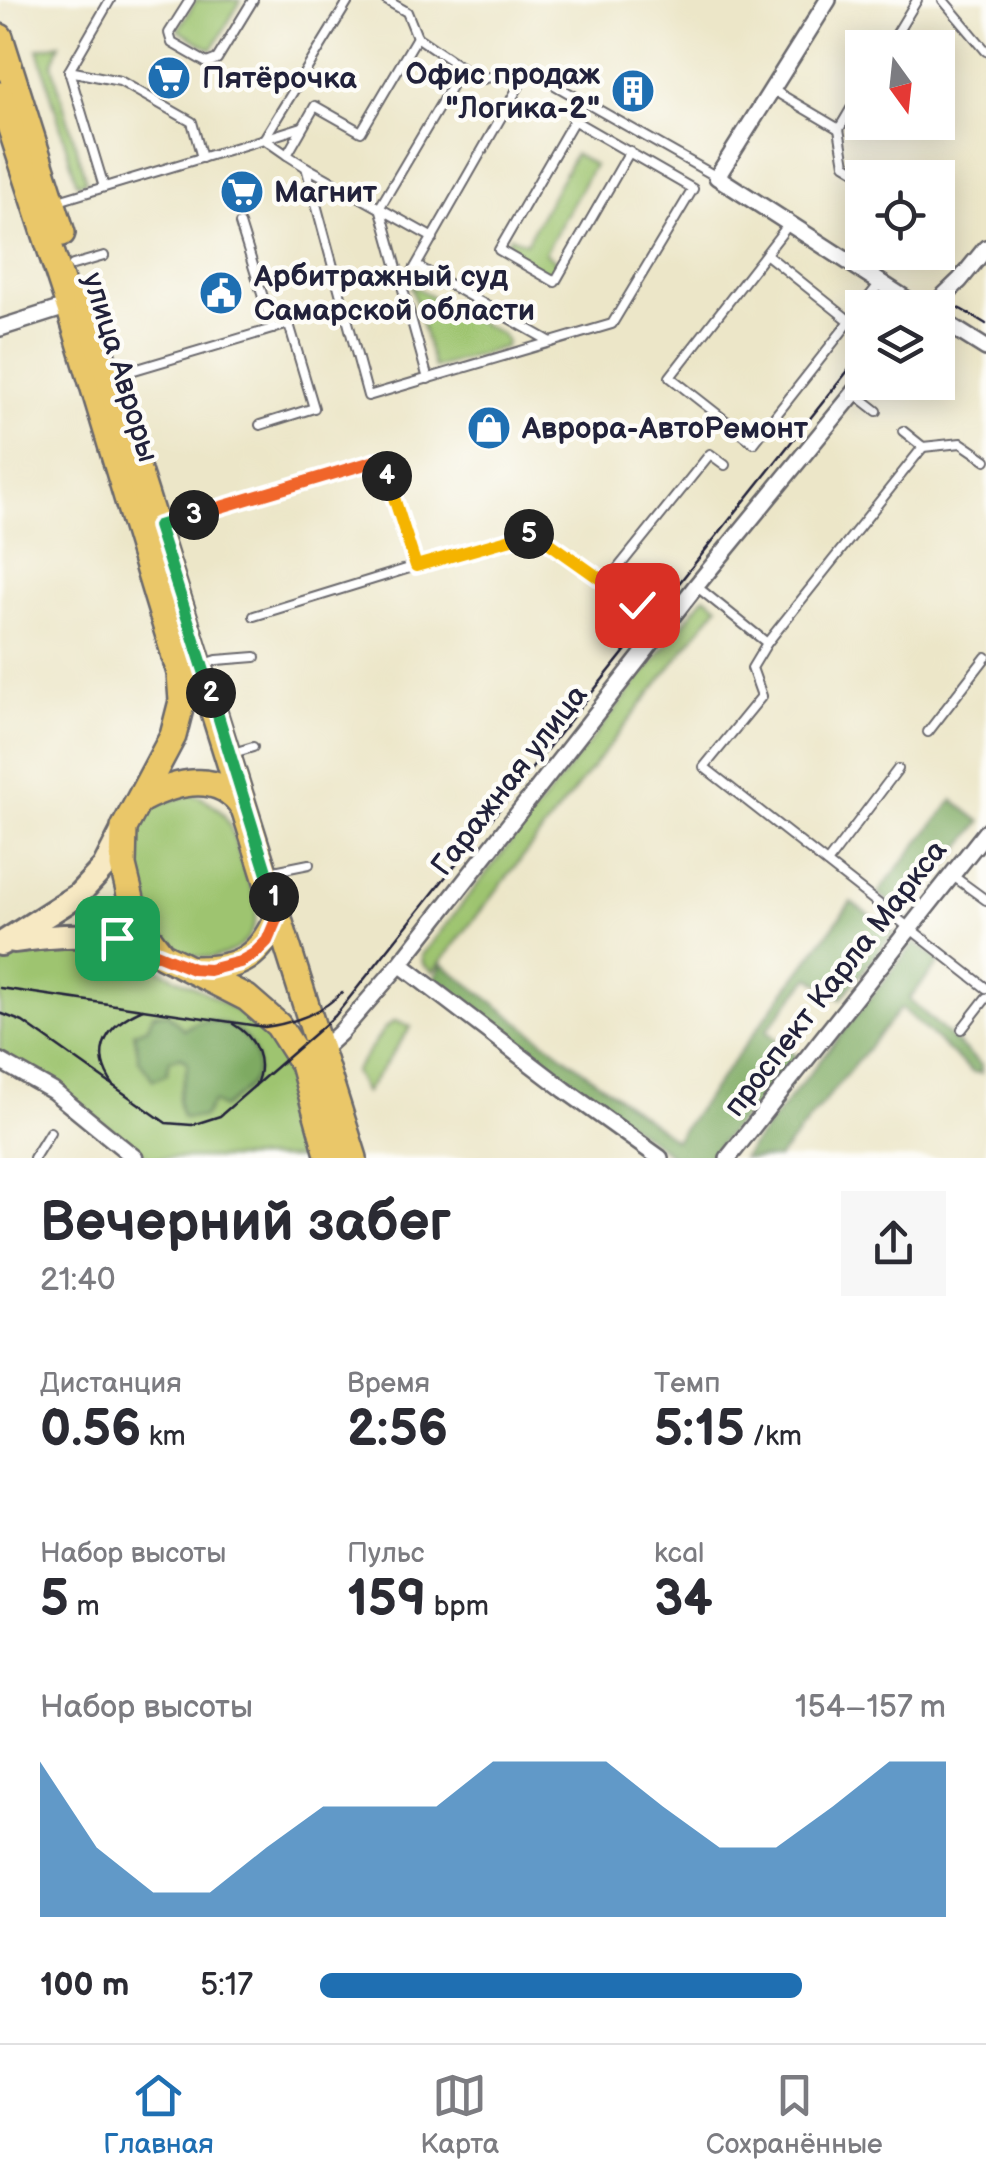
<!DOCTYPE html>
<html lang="ru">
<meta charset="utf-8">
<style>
:root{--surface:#fff;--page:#f7f7f7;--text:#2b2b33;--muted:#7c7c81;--line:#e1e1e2;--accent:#1f6fb2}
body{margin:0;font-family:"Balsamiq Sans",sans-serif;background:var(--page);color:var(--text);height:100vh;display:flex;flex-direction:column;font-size:38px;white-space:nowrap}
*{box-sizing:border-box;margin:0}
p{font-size:32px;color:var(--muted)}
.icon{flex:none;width:55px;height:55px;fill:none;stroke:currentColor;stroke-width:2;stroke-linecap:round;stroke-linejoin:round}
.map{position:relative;height:1158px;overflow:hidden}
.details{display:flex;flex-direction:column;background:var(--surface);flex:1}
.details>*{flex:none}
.needle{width:65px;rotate:165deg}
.controls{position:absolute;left:845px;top:30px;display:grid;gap:20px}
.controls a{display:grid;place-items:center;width:110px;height:110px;border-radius:0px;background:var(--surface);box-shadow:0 5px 25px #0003;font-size:50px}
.pin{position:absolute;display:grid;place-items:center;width:85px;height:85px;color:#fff;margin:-42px;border-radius:20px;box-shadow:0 5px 15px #0006}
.km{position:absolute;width:50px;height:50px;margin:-25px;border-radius:50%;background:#222;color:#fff;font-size:28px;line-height:50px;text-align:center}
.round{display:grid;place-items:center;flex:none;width:105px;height:105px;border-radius:0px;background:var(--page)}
.summary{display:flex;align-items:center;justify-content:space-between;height:170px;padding:0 40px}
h1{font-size:55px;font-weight:700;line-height:75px}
.figures{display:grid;grid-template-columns:repeat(3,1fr);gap:15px;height:170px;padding:10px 40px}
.figures div{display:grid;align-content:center}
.figures b{font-size:50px;font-weight:700}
.figures small{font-size:28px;font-weight:400}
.figures p{font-size:28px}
.chart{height:280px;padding:20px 40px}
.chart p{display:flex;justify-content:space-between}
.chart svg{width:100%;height:180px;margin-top:10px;fill:var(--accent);opacity:.7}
ul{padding:0 40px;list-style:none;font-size:32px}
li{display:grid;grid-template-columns:160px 120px 1fr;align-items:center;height:75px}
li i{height:25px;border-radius:12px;background:var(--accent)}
.tab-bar{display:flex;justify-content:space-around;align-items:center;height:140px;border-top:2px solid var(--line);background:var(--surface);font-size:28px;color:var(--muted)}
.tab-bar a{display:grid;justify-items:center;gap:5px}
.tab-bar .current{color:var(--accent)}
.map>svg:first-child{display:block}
</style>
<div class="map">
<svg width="986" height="1158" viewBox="0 0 986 1158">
<rect width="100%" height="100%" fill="#fdfcf7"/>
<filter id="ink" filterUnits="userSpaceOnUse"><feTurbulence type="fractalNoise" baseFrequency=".01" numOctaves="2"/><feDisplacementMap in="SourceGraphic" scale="20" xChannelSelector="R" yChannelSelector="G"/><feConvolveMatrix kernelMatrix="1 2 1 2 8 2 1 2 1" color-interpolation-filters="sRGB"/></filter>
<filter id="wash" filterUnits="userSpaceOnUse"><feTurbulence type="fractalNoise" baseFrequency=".0048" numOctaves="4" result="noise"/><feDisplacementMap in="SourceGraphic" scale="40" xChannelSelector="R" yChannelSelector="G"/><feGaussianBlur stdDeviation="2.25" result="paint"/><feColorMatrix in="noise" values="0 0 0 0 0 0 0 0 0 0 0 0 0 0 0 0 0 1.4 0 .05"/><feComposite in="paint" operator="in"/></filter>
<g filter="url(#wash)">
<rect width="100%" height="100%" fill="#ece6c8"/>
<g fill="#9ec46f" stroke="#607355" stroke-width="2.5">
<path d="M 196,0 L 241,0 L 212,50 L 178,30 Z"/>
<path d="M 60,44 L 52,65 L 86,181 L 77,184 L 38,49 Z"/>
<path d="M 575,154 L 594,165 L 545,253 L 561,264 L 553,278 L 503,250 L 510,236 L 526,243 Z"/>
<path d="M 411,285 L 501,334 L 507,341 L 505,347 L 434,368 Z"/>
<path d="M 705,596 L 718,606 L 433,972 L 423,964 L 422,955 Z"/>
<path d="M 192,794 C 230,807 231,828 242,864 C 248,880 257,899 256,916 C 252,956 202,969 172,946 C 144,924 131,866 136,832 C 138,823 146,813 151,805 Z"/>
<path d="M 55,944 L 113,947 L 205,992 L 252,1020 L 278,1043 L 302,1088 L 289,1098 L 291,1103 L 295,1100 L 310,1158 L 149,1158 L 49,1083 L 0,1055 L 0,961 Z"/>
<path d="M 395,1021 L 411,1027 L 365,1093 L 354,1072 L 385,1028 Z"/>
</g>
<g fill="#7eaa62" stroke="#50664e" stroke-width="2.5">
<path d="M 953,800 L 981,822 L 906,916 L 878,893 Z"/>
<path d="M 851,902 L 894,932 L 841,999 L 810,977 L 766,1031 L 797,1057 L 707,1158 L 675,1158 L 434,980 L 442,964 L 675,1140 Z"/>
<path d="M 915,942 L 940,962 L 909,999 L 981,1065 L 981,1073 L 972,1072 L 901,1008 L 778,1158 L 742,1158 Z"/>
<path d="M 167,1013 L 184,1030 C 209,1006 258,1032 257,1067 C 257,1084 234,1099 222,1108 L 213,1102 L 203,1117 L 183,1118 C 172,1098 185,1084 188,1063 L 181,1057 L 170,1060 L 167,1074 L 153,1080 L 139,1060 L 134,1032 L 148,1027 L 153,1014 Z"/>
</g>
</g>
<g filter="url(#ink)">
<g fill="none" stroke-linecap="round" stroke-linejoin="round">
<defs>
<g id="service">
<path d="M 190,0 L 169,33 L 172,43 L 207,63 L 217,59 L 253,0"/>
<path d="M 386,0 L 407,12 L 417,37 L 480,80 L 523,67 L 717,177"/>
<path d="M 943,0 L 986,51"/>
<path d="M 417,37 L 361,132 L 315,106 L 287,155 L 306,167 L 368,396 L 612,324 L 693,189 L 573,120"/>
<path d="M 888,48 L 917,0"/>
<path d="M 69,71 L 120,81 L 192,122 L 202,158"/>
<path d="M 773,90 L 839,129 L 862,90"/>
<path d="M 585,101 L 499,250 L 555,282 L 630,151"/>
<path d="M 839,129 L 845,164 L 868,178"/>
<path d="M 264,139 L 302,127"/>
<path d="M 264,139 L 287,155"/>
<path d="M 306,167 L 433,238"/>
<path d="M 104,187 L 69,71 L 110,0"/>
<path d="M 55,202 L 264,139 L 349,0"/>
<path d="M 240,224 L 273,329"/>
<path d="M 789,224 L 670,377 L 754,443 L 880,283"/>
<path d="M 766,254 L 850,321"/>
<path d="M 73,265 L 104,256"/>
<path d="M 417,266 L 551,342"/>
<path d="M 404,287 L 528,70"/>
<path d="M 114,376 L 289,324 L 314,408 L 260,425"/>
<path d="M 428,379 L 380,207 L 462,68"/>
<path d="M 854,393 L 877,411"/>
<path d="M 903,431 L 923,447 L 961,443 L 986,460"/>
<path d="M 162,525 L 382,459 L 416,566 L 254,616"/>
<path d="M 416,566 L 534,533 L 637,605"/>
<path d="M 606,583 L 710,454 L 725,465"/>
<path d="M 696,586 L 767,643 L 752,668 L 762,696 L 704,767 L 986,988"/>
<path d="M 767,643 L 923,447"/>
<path d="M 205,664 L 217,660 L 255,657"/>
<path d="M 928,732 L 986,657"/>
<path d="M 233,753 L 253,747"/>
<path d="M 827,863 L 898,769"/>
<path d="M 269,872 L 309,864"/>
<path d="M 953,876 L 986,900"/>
<path d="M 962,1029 L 986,998"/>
<path d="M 34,1158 L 50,1132"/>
</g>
<g id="minor">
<path d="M 828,0 L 717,177 L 920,308"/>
<path d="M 931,308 L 960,280 L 986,248"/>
<path d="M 938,318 L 986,348"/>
<path d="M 0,328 L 69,306"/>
<path d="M 400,964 L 565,1090 L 660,1158"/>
<path d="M 317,1054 L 340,1033 L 400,964 L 696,586 L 863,382"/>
<path d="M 0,1061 L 53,1091 L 135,1158"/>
<path d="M 728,1158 L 986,832"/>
</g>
<g id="secondary">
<path d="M 14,941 C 71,933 109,931 162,955"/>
<path d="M 1,944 L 78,895 L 104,867 L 124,828"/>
</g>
<g id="primary">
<path d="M 0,37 L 62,233"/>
<path d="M 0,95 L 69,306 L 180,673 L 182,701 L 173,736 L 124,828 L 123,866 L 132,903 L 147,935 L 162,955 L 247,998 L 278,1025 L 303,1064 L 329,1158"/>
<path d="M 84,299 L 354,1158"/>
<path d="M 142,799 C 174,783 219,769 243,807"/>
<path d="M 193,969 C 241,970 261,956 279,913"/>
</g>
</defs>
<use href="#service" stroke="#69676c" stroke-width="12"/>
<use href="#minor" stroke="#69676c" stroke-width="20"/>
<use href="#secondary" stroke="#69676c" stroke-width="28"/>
<use href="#primary" stroke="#69676c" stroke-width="30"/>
<use href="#service" stroke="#fff" stroke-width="8"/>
<use href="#minor" stroke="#fff" stroke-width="15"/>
<use href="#secondary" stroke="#f7e9c3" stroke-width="22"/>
<use href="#primary" stroke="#eac769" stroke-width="25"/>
<g stroke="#22223b" stroke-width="2.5">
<path d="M 899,308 C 938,293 953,304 986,324"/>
<path d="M 0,988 L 265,1027 C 293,1023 322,1013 342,992"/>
<path d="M 0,1013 L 23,1022 L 166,1123 L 192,1125 L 220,1116 L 335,1016 L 862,353"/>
<path d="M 233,1024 C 256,1037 267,1062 255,1086"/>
<path d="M 114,1086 C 88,1050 108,1024 143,1009"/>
</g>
</g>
</g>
<g fill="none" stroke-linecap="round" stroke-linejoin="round" filter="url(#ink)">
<defs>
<path id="split-1" d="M 117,938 L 193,969 L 209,970 L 240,962 L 254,954 L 267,941 L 279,913 L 274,897"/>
<path id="split-2" d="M 211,693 L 274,897"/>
<path id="split-3" d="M 194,515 L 158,526 L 211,693"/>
<path id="split-4" d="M 194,515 L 382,459 L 387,476"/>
<path id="split-5" d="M 387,476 L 416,566 L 529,534"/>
<path id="split-6" d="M 529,534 L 534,532 L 637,605"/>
</defs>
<use href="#split-1" stroke="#fff" stroke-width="20"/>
<use href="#split-2" stroke="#fff" stroke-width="20"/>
<use href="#split-3" stroke="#fff" stroke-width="20"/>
<use href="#split-4" stroke="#fff" stroke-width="20"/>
<use href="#split-5" stroke="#fff" stroke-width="20"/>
<use href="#split-6" stroke="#fff" stroke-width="20"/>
<use href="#split-1" stroke="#f0652b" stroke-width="12"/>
<use href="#split-2" stroke="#22a559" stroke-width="12"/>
<use href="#split-3" stroke="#22a559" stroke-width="12"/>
<use href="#split-4" stroke="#f0652b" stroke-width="12"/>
<use href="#split-5" stroke="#f5b400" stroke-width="12"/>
<use href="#split-6" stroke="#f5b400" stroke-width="12"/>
</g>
<defs>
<symbol id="supermarket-disc" viewBox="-11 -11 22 22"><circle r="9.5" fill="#1f6fb2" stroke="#fdfcf7"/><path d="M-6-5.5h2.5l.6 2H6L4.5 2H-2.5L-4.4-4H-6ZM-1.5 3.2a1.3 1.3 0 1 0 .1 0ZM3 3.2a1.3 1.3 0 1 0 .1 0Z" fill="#fff"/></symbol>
<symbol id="building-disc" viewBox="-11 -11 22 22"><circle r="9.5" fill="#1f6fb2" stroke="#fdfcf7"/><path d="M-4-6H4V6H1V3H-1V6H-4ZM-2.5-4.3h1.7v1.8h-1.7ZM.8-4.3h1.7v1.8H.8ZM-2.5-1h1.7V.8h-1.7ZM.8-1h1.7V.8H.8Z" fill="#fff"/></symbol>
<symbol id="civic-disc" viewBox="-11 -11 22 22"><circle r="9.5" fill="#1f6fb2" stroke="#fdfcf7"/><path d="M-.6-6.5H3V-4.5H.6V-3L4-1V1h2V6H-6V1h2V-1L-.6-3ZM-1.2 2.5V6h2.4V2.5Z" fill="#fff"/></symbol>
<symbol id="shop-disc" viewBox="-11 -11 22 22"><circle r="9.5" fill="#1f6fb2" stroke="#fdfcf7"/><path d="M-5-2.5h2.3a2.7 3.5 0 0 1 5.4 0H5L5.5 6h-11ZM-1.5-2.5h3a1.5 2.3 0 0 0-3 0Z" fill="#fff"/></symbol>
</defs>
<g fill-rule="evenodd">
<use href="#supermarket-disc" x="144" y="53" width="50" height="50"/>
<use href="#building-disc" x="608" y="66" width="50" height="50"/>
<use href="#supermarket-disc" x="217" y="167" width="50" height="50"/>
<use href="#civic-disc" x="196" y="268" width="50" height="50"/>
<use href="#shop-disc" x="464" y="403" width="50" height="50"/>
</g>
<g text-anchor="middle" stroke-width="9" stroke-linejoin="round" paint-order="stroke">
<g font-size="30" font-weight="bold" fill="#22223b" stroke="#fdfcf7" text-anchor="start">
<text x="600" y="84" text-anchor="end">Офис продаж<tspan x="600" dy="34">"Логика-2"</tspan></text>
<text x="202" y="88">Пятёрочка</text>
<text x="274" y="202">Магнит</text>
<text x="254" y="286">Арбитражный суд<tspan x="254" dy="34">Самарской области</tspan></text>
<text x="522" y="438">Аврора-АвтоРемонт</text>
</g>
<g font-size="30" fill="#22223b" stroke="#fdfcf7">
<text transform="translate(121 367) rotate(73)" y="10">улица Авроры</text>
<text transform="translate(509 780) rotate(-52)" y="10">Гаражная улица</text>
<text transform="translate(835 978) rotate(-52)" y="10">проспект Карла Маркса</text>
</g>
</g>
</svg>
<div class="controls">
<a><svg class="needle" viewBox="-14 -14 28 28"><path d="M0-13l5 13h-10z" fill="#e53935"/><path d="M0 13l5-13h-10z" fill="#7c7c81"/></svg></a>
<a><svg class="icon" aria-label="locate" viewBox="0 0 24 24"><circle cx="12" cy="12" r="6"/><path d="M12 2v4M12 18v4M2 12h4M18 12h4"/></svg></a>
<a><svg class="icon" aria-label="layers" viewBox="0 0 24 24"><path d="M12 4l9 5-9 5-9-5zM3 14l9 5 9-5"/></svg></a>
</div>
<div class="pin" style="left:117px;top:938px;background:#1e9e55"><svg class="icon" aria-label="arrive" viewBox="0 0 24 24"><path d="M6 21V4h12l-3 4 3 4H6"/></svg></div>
<div class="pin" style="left:637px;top:605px;background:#d93025"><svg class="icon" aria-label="check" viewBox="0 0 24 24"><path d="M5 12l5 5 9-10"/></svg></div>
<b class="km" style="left:274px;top:897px">1</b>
<b class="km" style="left:211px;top:693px">2</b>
<b class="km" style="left:194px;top:515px">3</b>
<b class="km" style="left:387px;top:476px">4</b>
<b class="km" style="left:529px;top:534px">5</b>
</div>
<section class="details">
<div class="summary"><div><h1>Вечерний забег</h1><p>21:40</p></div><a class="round"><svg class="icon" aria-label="share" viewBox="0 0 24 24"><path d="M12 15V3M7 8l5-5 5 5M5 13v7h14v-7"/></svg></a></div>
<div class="figures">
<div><p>Дистанция</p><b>0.56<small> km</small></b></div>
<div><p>Время</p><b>2:56</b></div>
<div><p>Темп</p><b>5:15<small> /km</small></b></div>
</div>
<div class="figures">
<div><p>Набор высоты</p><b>5<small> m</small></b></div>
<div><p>Пульс</p><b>159<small> bpm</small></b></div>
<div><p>kcal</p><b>34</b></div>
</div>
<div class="chart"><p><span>Набор высоты</span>154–157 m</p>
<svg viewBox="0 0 160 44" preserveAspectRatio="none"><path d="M0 44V6L10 27L20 38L30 38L40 27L50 17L60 17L70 17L80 6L90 6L100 6L110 17L120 27L130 27L140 17L150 6L160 6V44z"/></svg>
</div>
<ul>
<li><b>100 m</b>5:17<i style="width:77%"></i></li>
</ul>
</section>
<nav class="tab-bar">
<a class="current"><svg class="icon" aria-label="home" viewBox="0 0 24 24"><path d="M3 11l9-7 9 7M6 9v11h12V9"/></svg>Главная</a>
<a><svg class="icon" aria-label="map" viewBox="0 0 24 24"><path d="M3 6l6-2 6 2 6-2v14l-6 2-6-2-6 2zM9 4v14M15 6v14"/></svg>Карта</a>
<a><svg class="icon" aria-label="saved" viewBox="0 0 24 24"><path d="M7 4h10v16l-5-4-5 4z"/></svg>Сохранённые</a>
</nav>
